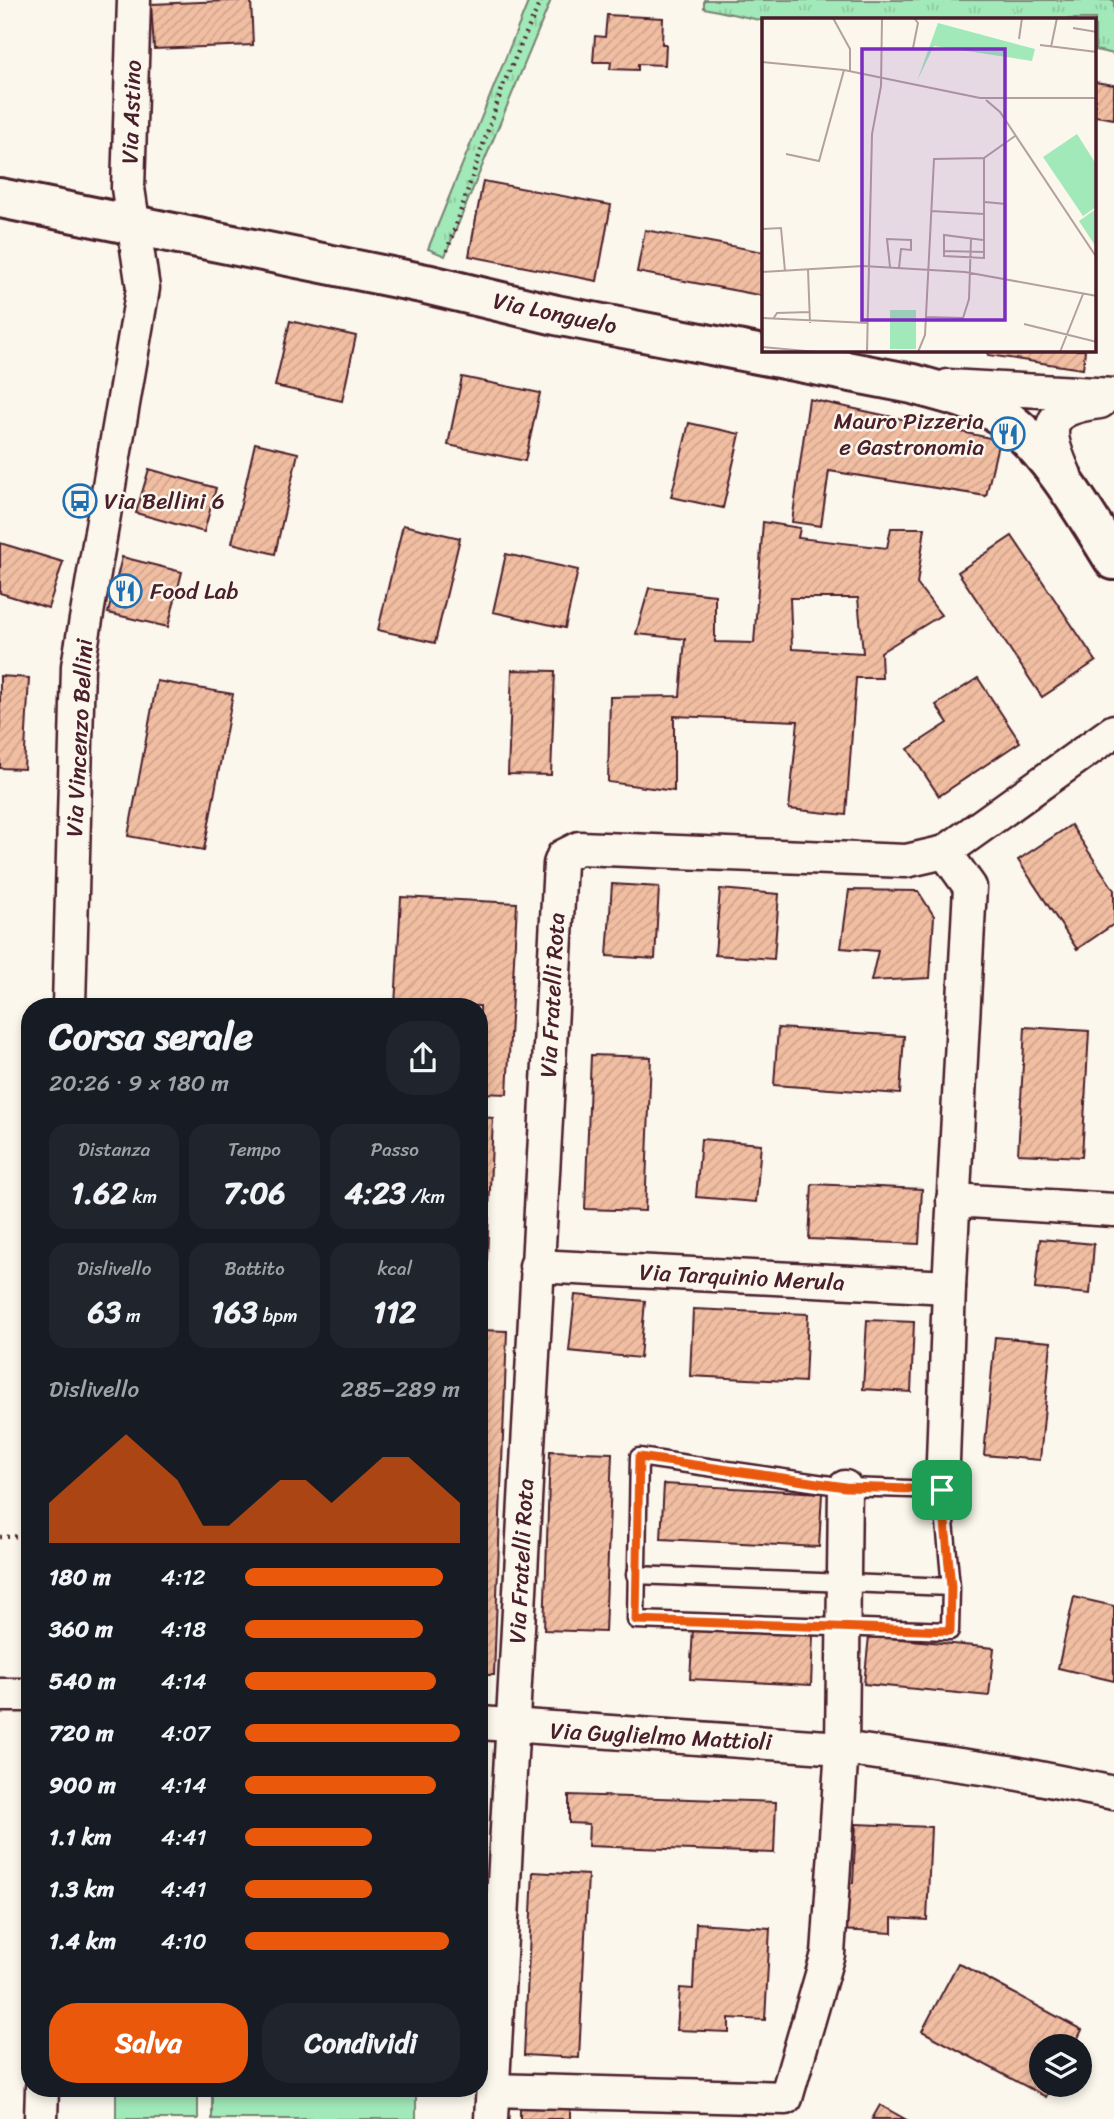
<!DOCTYPE html>
<html lang="it">
<meta charset="utf-8">
<style>
:root{--surface:#171b24;--page:#20242c;--text:#f1f3f6;--muted:#9ea1a6;--accent:#ea580c}
body{margin:0;font-family:Sriracha,sans-serif;background:var(--page);color:var(--text);height:100vh;display:flex;flex-direction:column;font-size:26px;white-space:nowrap}
*{box-sizing:border-box;margin:0}
p{font-size:23px;color:var(--muted)}
.icon{flex:none;width:38px;height:38px;fill:none;stroke:currentColor;stroke-width:2;stroke-linecap:round;stroke-linejoin:round}
.map{position:relative;flex:1;overflow:hidden}
.drawer{position:absolute;left:21px;top:998px;width:467px;height:1099px;display:flex;flex-direction:column;background:var(--surface);border-radius:28px;box-shadow:0 4px 10px #0003}
.drawer>*{flex:none}
.buttons{position:absolute;left:1029px;top:2034px;display:grid;gap:14px}
.buttons a{display:grid;place-items:center;width:63px;height:63px;border-radius:50%;background:var(--surface);box-shadow:0 4px 10px #0003;font-size:35px}
.pin{position:absolute;display:grid;place-items:center;width:60px;height:60px;color:#fff;margin:-30px;border-radius:14px;box-shadow:0 4px 10px #0006}
.round{display:grid;place-items:center;flex:none;width:74px;height:74px;border-radius:28px;background:var(--page)}
.overview{display:flex;align-items:center;justify-content:space-between;height:119px;padding:0 28px}
h1{font-size:38px;font-weight:700;line-height:52px}
.metrics{display:grid;grid-template-columns:repeat(3,1fr);gap:10px;height:119px;padding:7px 28px}
.metrics div{display:grid;align-content:center;border-radius:18px;background:var(--page);text-align:center}
.metrics b{font-size:30px;font-weight:700}
.metrics small{font-size:19px;font-weight:400}
.metrics p{font-size:19px}
.chart{height:196px;padding:14px 28px}
.chart p{display:flex;justify-content:space-between}
.chart svg{width:100%;height:126px;margin-top:7px;fill:var(--accent);opacity:.7}
.button{display:flex;gap:14px;margin-top:auto;padding:14px 28px}
.button a{flex:1;height:80px;border-radius:28px;background:var(--accent);color:#fff;font-size:28px;font-weight:700;line-height:80px;text-align:center}
.button a+a{background:var(--page);color:var(--text)}
ul{padding:0 28px;list-style:none;font-size:23px}
li{display:grid;grid-template-columns:112px 84px 1fr;align-items:center;height:52px}
li i{height:18px;border-radius:9px;background:var(--accent)}
.map>svg:first-child{display:block}
</style>
<div class="map">
<svg width="1114" height="2119" viewBox="0 0 1114 2119">
<defs>
<pattern id="park-tufts" width="24" height="20" patternUnits="userSpaceOnUse" patternTransform="scale(1.75)"><rect width="24" height="20" fill="#a1e9b8"/><path d="M3 7l-1-3M5 7V3M7 7l1-3M15 17l-1-3M17 17v-4M19 17l1-3" fill="none" stroke="#8cc79e"/></pattern>
<pattern id="building-hatch" width="6" height="6" patternUnits="userSpaceOnUse" patternTransform="scale(1.75)"><rect width="6" height="6" fill="#f1bea2"/><path d="M-1 1l2-2M0 6l6-6M5 7l2-2" fill="none" stroke="#d0a38c"/></pattern>
</defs>
<rect width="100%" height="100%" fill="#fbf7ec"/>
<filter id="ink" filterUnits="userSpaceOnUse"><feTurbulence type="fractalNoise" baseFrequency=".0143" numOctaves="2"/><feDisplacementMap in="SourceGraphic" scale="14" xChannelSelector="R" yChannelSelector="G"/><feConvolveMatrix kernelMatrix="1 2 1 2 8 2 1 2 1" color-interpolation-filters="sRGB"/></filter>
<g filter="url(#ink)">
<g fill="url(#park-tufts)" stroke="#768472" stroke-width="2">
<path d="M 529,0 L 551,0 L 445,256 L 428,249 Z"/>
<path d="M 704,0 L 1114,0 L 1114,54 L 1095,50 L 1095,19 L 764,21 L 704,8 Z"/>
</g>
<g fill="#a1e9b8" stroke="#768472" stroke-width="2">
<rect x="116" y="2088" width="82" height="31"/>
<rect x="212" y="2088" width="204" height="31"/>
</g>
<g fill="url(#building-hatch)" stroke="#4a1f2b" stroke-width="2" fill-rule="evenodd">
<path d="M 251,0 L 253,45 L 154,49 L 151,4 Z"/>
<path d="M 607,15 L 663,18 L 662,44 L 666,44 L 665,65 L 638,64 L 638,70 L 610,69 L 611,62 L 593,62 L 595,36 L 605,37 Z"/>
<path d="M 1095,82 L 1114,85 L 1114,119 L 1095,116 Z"/>
<path d="M 483,181 L 611,205 L 597,281 L 469,256 Z"/>
<path d="M 645,230 L 764,252 L 764,296 L 637,272 Z"/>
<path d="M 290,321 L 356,336 L 342,401 L 275,386 Z"/>
<path d="M 988,350 L 1085,350 L 1083,369 L 988,355 Z"/>
<path d="M 462,377 L 540,393 L 525,461 L 448,445 Z"/>
<path d="M 809,399 L 999,440 L 986,496 L 829,471 L 821,526 L 792,522 Z"/>
<path d="M 689,423 L 740,434 L 723,508 L 671,497 Z"/>
<path d="M 255,443 L 298,453 L 275,554 L 232,543 Z"/>
<path d="M 149,469 L 216,488 L 204,532 L 136,513 Z"/>
<path d="M 763,522 L 800,528 L 798,538 L 887,548 L 891,528 L 925,528 L 917,584 L 941,615 L 881,652 L 882,678 L 856,678 L 846,815 L 789,809 L 798,721 L 674,716 L 674,791 L 608,782 L 610,697 L 680,696 L 685,639 L 636,634 L 649,588 L 715,595 L 715,642 L 754,643 ZM 790,598 L 858,598 L 863,653 L 792,649 Z"/>
<path d="M 403,525 L 460,538 L 435,643 L 378,630 Z"/>
<path d="M 1012,536 L 1096,661 L 1042,697 L 958,572 Z"/>
<path d="M 0,543 L 63,562 L 48,608 L 0,593 Z"/>
<path d="M 506,554 L 578,570 L 565,628 L 493,612 Z"/>
<path d="M 122,557 L 182,572 L 168,627 L 108,613 Z"/>
<path d="M 512,670 L 555,671 L 551,775 L 508,774 Z"/>
<path d="M 0,676 L 29,678 L 24,769 L 0,768 Z"/>
<path d="M 978,678 L 1020,742 L 939,796 L 908,749 L 948,723 L 936,705 Z"/>
<path d="M 157,681 L 233,694 L 204,850 L 128,836 Z"/>
<path d="M 1071,825 L 1114,890 L 1114,924 L 1077,949 L 1018,860 Z"/>
<path d="M 612,884 L 659,887 L 655,959 L 607,956 Z"/>
<path d="M 720,889 L 779,894 L 774,959 L 715,955 Z"/>
<path d="M 849,890 L 918,891 L 934,916 L 930,978 L 871,981 L 878,951 L 841,948 Z"/>
<path d="M 401,897 L 517,903 L 507,1094 L 480,1093 L 480,1006 L 395,1006 Z"/>
<path d="M 1025,1027 L 1089,1031 L 1082,1157 L 1018,1154 Z"/>
<path d="M 778,1028 L 904,1036 L 900,1094 L 774,1085 Z"/>
<path d="M 591,1055 L 651,1057 L 645,1211 L 585,1209 Z"/>
<path d="M 480,1117 L 493,1118 L 486,1282 L 480,1282 Z"/>
<path d="M 701,1139 L 761,1144 L 756,1202 L 696,1197 Z"/>
<path d="M 812,1184 L 922,1189 L 919,1244 L 809,1239 Z"/>
<path d="M 1040,1239 L 1094,1244 L 1090,1294 L 1035,1289 Z"/>
<path d="M 575,1295 L 645,1301 L 640,1358 L 569,1351 Z"/>
<path d="M 693,1309 L 808,1314 L 805,1382 L 690,1376 Z"/>
<path d="M 867,1320 L 914,1322 L 911,1392 L 863,1389 Z"/>
<path d="M 480,1330 L 507,1331 L 494,1675 L 480,1675 Z"/>
<path d="M 995,1337 L 1051,1342 L 1040,1460 L 984,1455 Z"/>
<path d="M 550,1451 L 612,1453 L 605,1632 L 544,1630 Z"/>
<path d="M 664,1484 L 822,1493 L 819,1547 L 661,1539 Z"/>
<path d="M 1074,1597 L 1114,1606 L 1114,1681 L 1058,1668 Z"/>
<path d="M 693,1629 L 813,1635 L 811,1685 L 690,1679 Z"/>
<path d="M 869,1636 L 994,1648 L 989,1696 L 864,1684 Z"/>
<path d="M 569,1795 L 776,1802 L 774,1853 L 588,1846 L 589,1824 L 569,1823 Z"/>
<path d="M 856,1824 L 931,1827 L 927,1920 L 892,1918 L 892,1933 L 840,1930 L 842,1883 L 853,1883 Z"/>
<path d="M 533,1872 L 588,1875 L 579,2058 L 524,2055 Z"/>
<path d="M 696,1923 L 770,1928 L 765,2020 L 729,2018 L 729,2032 L 677,2030 L 680,1988 L 693,1989 Z"/>
<path d="M 958,1963 L 1082,2030 L 1074,2046 L 1041,2046 L 1041,2084 L 1053,2084 L 1046,2097 L 922,2031 Z"/>
<path d="M 880,2105 L 905,2119 L 872,2119 Z"/>
<rect x="520" y="2107" width="50" height="12"/>
</g>
<g fill="none" stroke-linecap="round" stroke-linejoin="round">
<defs>
<path id="service" d="M 635,1575 L 951,1587 L 942,1490 L 845,1487 L 639,1457 L 636,1620 L 950,1631 L 951,1587"/>
<g id="minor">
<path d="M 948,386 L 1114,395"/>
<path d="M 1065,475 C 1045,429 1042,409 1100,402"/>
<path d="M 69,1006 L 78,666 L 143,288 L 128,188 L 134,0"/>
<path d="M 953,1200 L 1114,1210"/>
<path d="M 536,1266 L 949,1287"/>
<path d="M 942,1490 L 949,1287 L 970,887 L 945,852"/>
<path d="M 0,1695 L 30,1695"/>
<path d="M 480,1723 L 842,1748 L 1009,1772 L 1114,1793"/>
<path d="M 493,2090 L 786,2098 L 828,1954 L 842,1748 L 845,1487"/>
<path d="M 41,2119 L 42,2088"/>
<path d="M 491,2119 L 560,864 L 563,856 L 579,848 L 906,861 L 945,852 L 1114,731"/>
</g>
<path id="tertiary" d="M 0,198 L 426,284 L 556,315 L 913,384 C 943,393 976,399 1003,417 C 1047,447 1086,515 1114,560"/>
</defs>
<use href="#service" stroke="#4a1f2b" stroke-width="21"/>
<use href="#minor" stroke="#4a1f2b" stroke-width="37"/>
<use href="#tertiary" stroke="#4a1f2b" stroke-width="44"/>
<g stroke="#4a1f2b" stroke-width="4.5" stroke-dasharray="2 5" stroke-linecap="butt">
<path d="M 447,251 L 504,83 L 541,0"/>
<path d="M 0,1537 L 30,1536"/>
</g>
<use href="#service" stroke="#fbf7ec" stroke-width="16"/>
<use href="#minor" stroke="#fbf7ec" stroke-width="32"/>
<use href="#tertiary" stroke="#fbf7ec" stroke-width="38"/>
</g>
</g>
<g fill="none" stroke-linecap="round" stroke-linejoin="round" filter="url(#ink)">
<defs>
<path id="route" d="M 639,1457 L 845,1487 L 942,1490 L 951,1587 L 950,1631 L 636,1620 Z"/>
</defs>
<use href="#route" stroke="#fff" stroke-width="14"/>
<use href="#route" stroke="#ea580c" stroke-width="9"/>
</g>
<defs>
<symbol id="restaurant-ring" viewBox="-11 -11 22 22"><circle r="9.5" fill="#fbf7ec" stroke="#1f6fb2" stroke-width="1.5"/><path d="M-5-6h1v4h1v-4h1v4h1v-4h1v5L-1.5 .5V6h-2V.5L-5-1ZM5-6V6H3V1.5H1.5Q1.5-4 5-6Z" fill="#1f6fb2"/></symbol>
<symbol id="bus-ring" viewBox="-11 -11 22 22"><circle r="9.5" fill="#fbf7ec" stroke="#1f6fb2" stroke-width="1.5"/><path d="M-5-6H5V4H4V6H2V4H-2V6H-4V4H-5ZM-3.5-4V0h7V-4ZM-3.5 1.2v1.5H-2V1.2ZM2 1.2v1.5H3.5V1.2Z" fill="#1f6fb2"/></symbol>
</defs>
<g fill-rule="evenodd">
<use href="#restaurant-ring" x="989" y="415" width="38" height="38"/>
<use href="#bus-ring" x="61" y="482" width="38" height="38"/>
<use href="#restaurant-ring" x="106" y="572" width="38" height="38"/>
</g>
<g text-anchor="middle" stroke-width="5" stroke-linejoin="round" paint-order="stroke">
<g font-size="23" fill="#4a1f2b" stroke="#fbf7ec">
<text transform="translate(131 112) rotate(-88)" y="8">Via Astino</text>
<text transform="translate(555 313) rotate(12)" y="8">Via Longuelo</text>
<text transform="translate(79 738) rotate(-87)" y="8">Via Vincenzo Bellini</text>
<text transform="translate(552 995) rotate(-87)" y="8">Via Fratelli Rota</text>
<text transform="translate(742 1277) rotate(3)" y="8">Via Tarquinio Merula</text>
<text transform="translate(521 1561) rotate(-87)" y="8">Via Fratelli Rota</text>
<text transform="translate(661 1736) rotate(3)" y="8">Via Guglielmo Mattioli</text>
</g>
<g font-size="23" fill="#4a1f2b" stroke="#fbf7ec" text-anchor="start">
<text x="984" y="429" text-anchor="end">Mauro Pizzeria<tspan x="984" dy="26">e Gastronomia</tspan></text>
<text x="104" y="509">Via Bellini 6</text>
<text x="150" y="599">Food Lab</text>
</g>
</g>
<g transform="translate(762 18)">
<rect width="334" height="334" fill="#fbf7ec"/>
<path d="M 176,5 L 273,31 L 270,43 L 172,28 L 155,63 ZM 334,191 L 334,229 L 317,203 Z" fill="#a1e9b8"/>
<path d="M 315,116 L 334,146 L 334,189 L 321,198 L 281,139 ZM 128,292 L 154,292 L 154,331 L 128,331 Z" fill="#a1e9b8"/>
<path fill="none" stroke="#b4a19f" stroke-width="2" d="M 71,0 L 88,31 L 88,54M 311,10 L 335,14M 257,21 L 260,0M 278,27 L 335,34M 289,29 L 295,0M 151,30 L 156,5 L 152,0M 0,44 L 82,52 L 218,80 L 335,80M 224,82 L 238,94 L 335,240M 24,136 L 57,143 L 82,52M 223,184 L 244,186M 169,193 L 222,196M 0,211 L 19,210 L 23,253M 221,222 L 182,217 L 182,238 L 222,240 L 222,234M 182,233 L 222,234 L 222,140M 128,249 L 125,221 L 149,222 L 149,232 L 139,231 L 137,250M 46,252 L 48,305M 0,254 L 101,248 L 203,254 L 335,278M 164,299 L 201,300 L 207,281 L 209,221M 0,300 L 106,305M 11,301 L 15,295 L 48,294M 262,306 L 335,324M 0,329 L 55,334M 105,334 L 110,116 L 119,68 L 120,0M 156,334 L 163,317 L 172,141 L 222,140 L 253,118M 298,334 L 321,276"/>
<path fill="#7b2cbf" fill-opacity="0.15" stroke="#7b2cbf" stroke-width="3.5" d="M 100,31 L 243,31 L 243,302 L 100,302 Z"/>
<rect width="334" height="334" fill="none" stroke="#4a1f2b" stroke-width="3.5"/>
</g>
</svg>
<div class="buttons">
<a><svg class="icon" aria-label="layers" viewBox="0 0 24 24"><path d="M12 4l9 5-9 5-9-5zM3 14l9 5 9-5"/></svg></a>
</div>
<div class="pin" style="left:942px;top:1490px;background:#1e9e55"><svg class="icon" aria-label="arrive" viewBox="0 0 24 24"><path d="M6 21V4h12l-3 4 3 4H6"/></svg></div>
<section class="drawer">
<div class="overview"><div><h1>Corsa serale</h1><p>20:26 · 9 × 180 m</p></div><a class="round"><svg class="icon" aria-label="share" viewBox="0 0 24 24"><path d="M12 15V3M7 8l5-5 5 5M5 13v7h14v-7"/></svg></a></div>
<div class="metrics">
<div><p>Distanza</p><b>1.62<small> km</small></b></div>
<div><p>Tempo</p><b>7:06</b></div>
<div><p>Passo</p><b>4:23<small> /km</small></b></div>
</div>
<div class="metrics">
<div><p>Dislivello</p><b>63<small> m</small></b></div>
<div><p>Battito</p><b>163<small> bpm</small></b></div>
<div><p>kcal</p><b>112</b></div>
</div>
<div class="chart"><p><span>Dislivello</span>285–289 m</p>
<svg viewBox="0 0 160 44" preserveAspectRatio="none"><path d="M0 44V30L10 22L20 14L30 6L40 14L50 22L60 38L70 38L80 30L90 22L100 22L110 30L120 22L130 14L140 14L150 22L160 30V44z"/></svg>
</div>
<ul>
<li><b>180 m</b>4:12<i style="width:92%"></i></li>
<li><b>360 m</b>4:18<i style="width:83%"></i></li>
<li><b>540 m</b>4:14<i style="width:89%"></i></li>
<li><b>720 m</b>4:07<i style="width:100%"></i></li>
<li><b>900 m</b>4:14<i style="width:89%"></i></li>
<li><b>1.1 km</b>4:41<i style="width:59%"></i></li>
<li><b>1.3 km</b>4:41<i style="width:59%"></i></li>
<li><b>1.4 km</b>4:10<i style="width:95%"></i></li>
</ul>
<div class="button"><a>Salva</a><a>Condividi</a></div>
</section>
</div>
